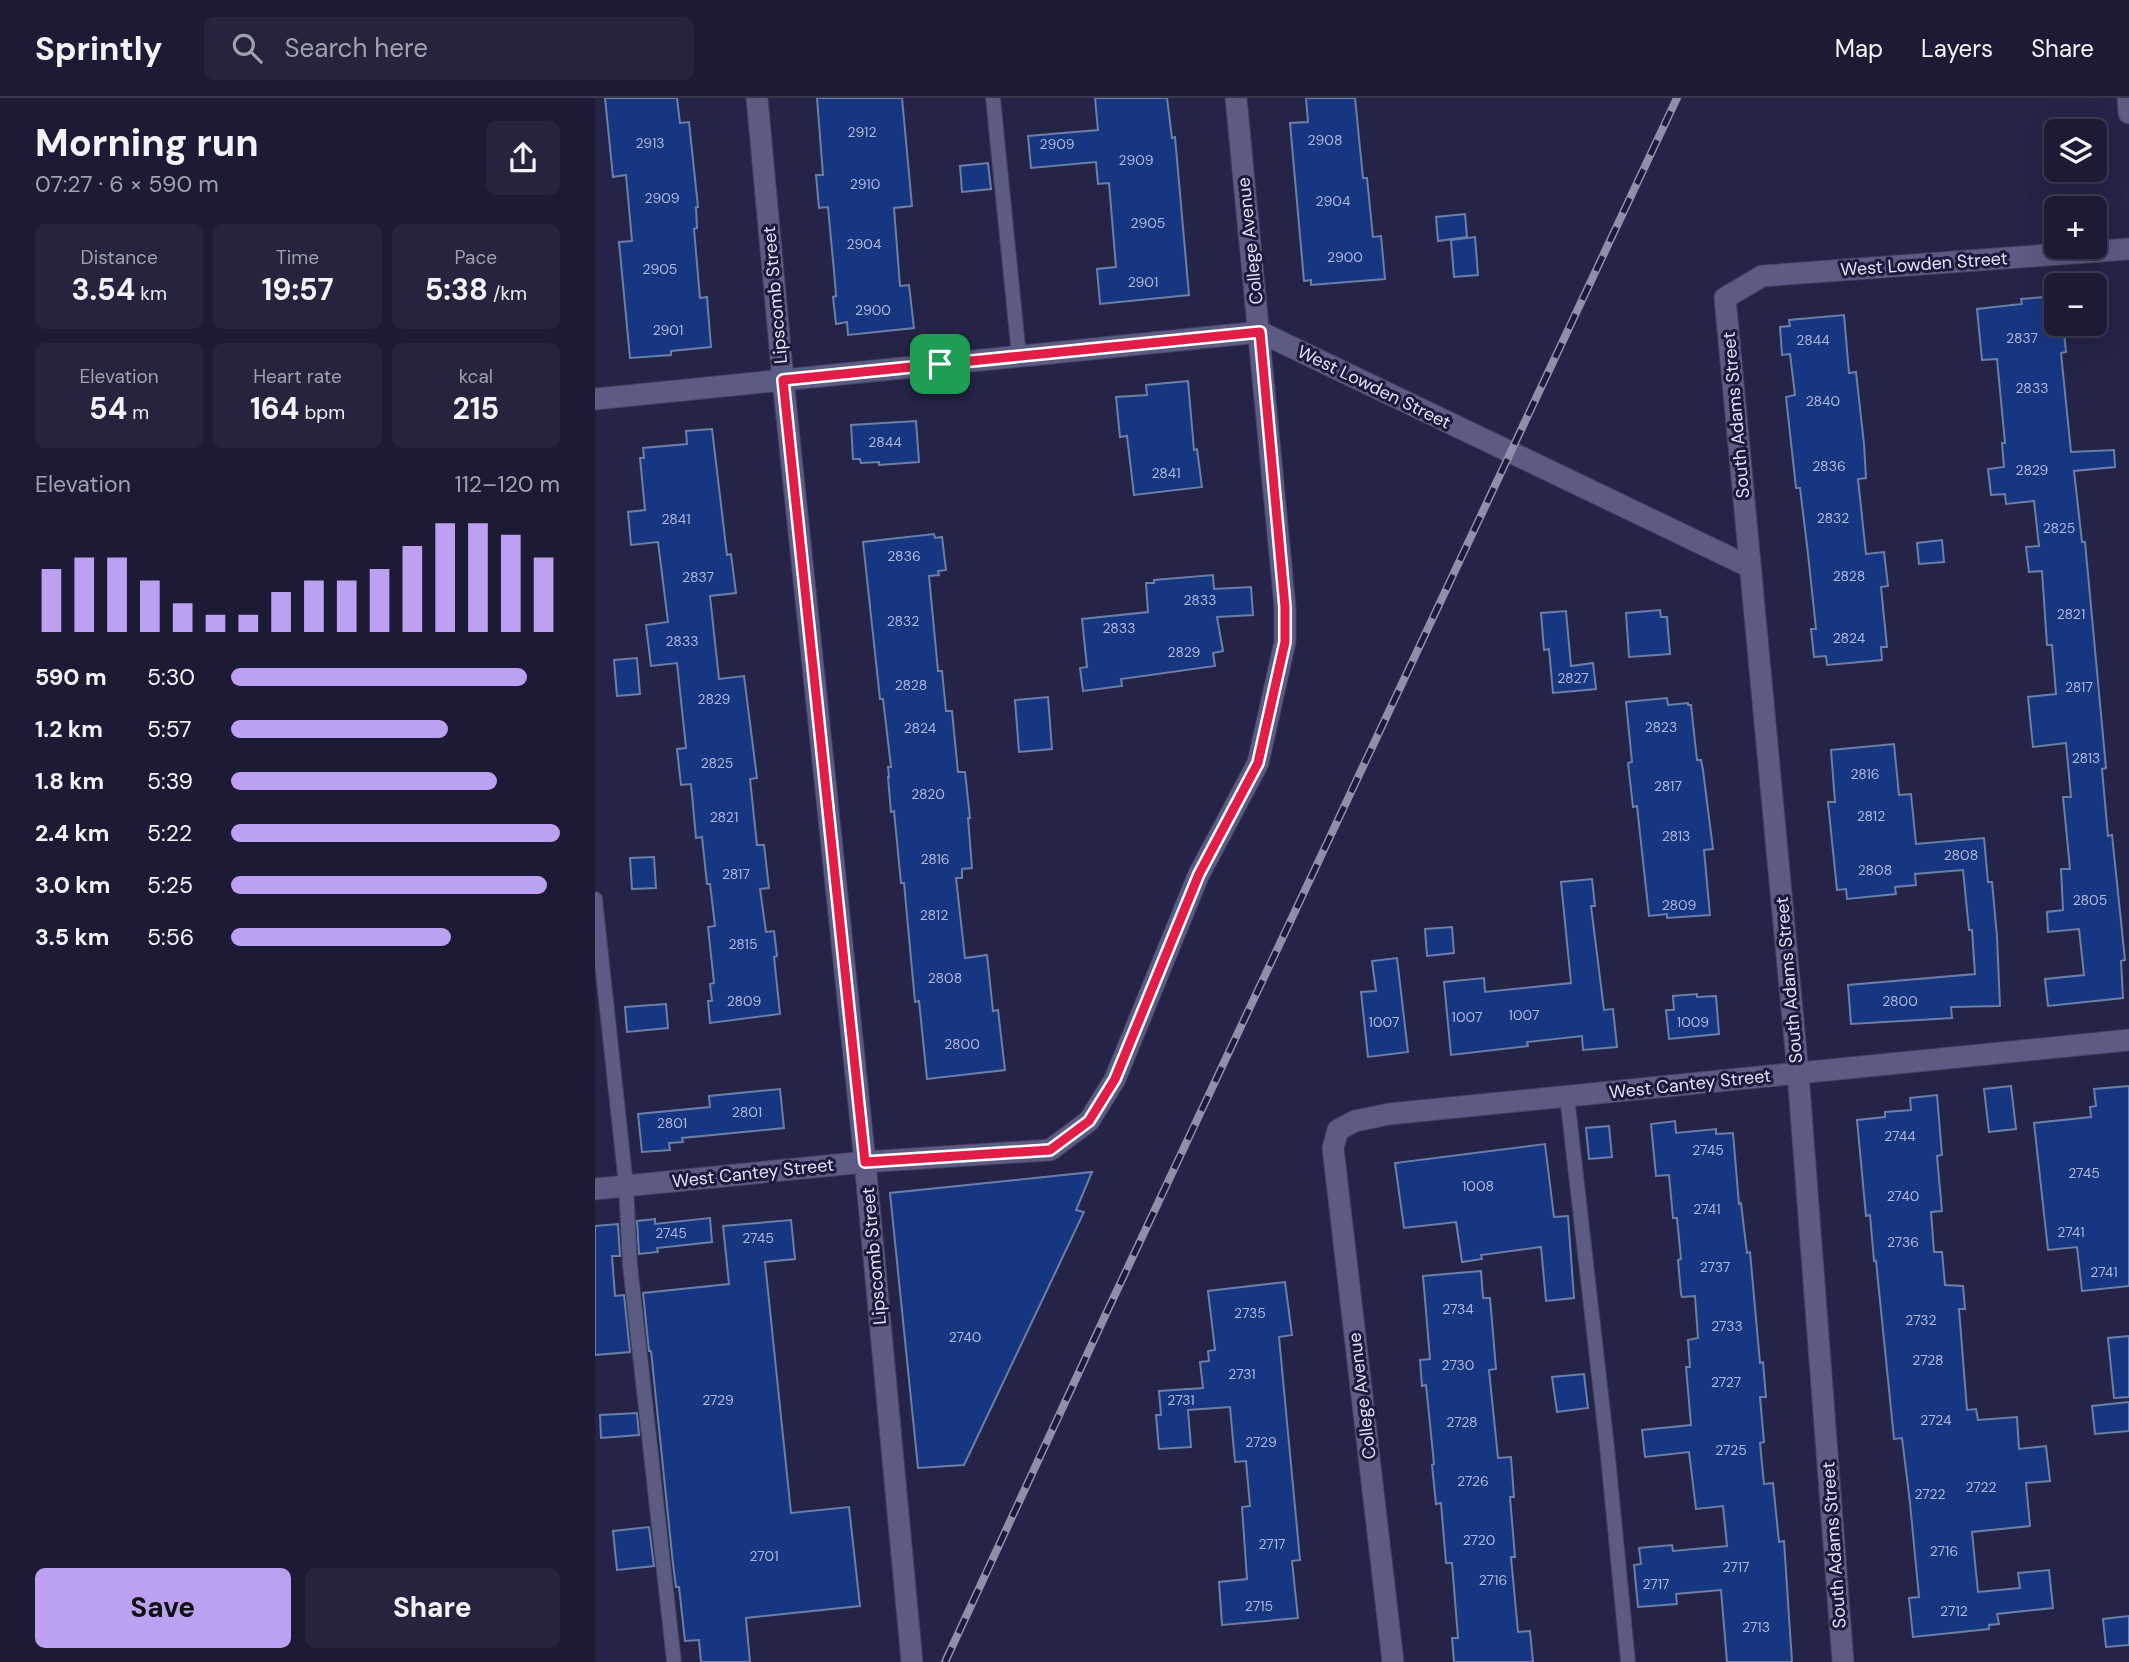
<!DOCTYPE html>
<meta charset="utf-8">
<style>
:root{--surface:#1c1a35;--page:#25233d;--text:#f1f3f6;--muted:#a0a1ad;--line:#3a3850;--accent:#bca0f2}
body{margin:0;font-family:"DM Sans",sans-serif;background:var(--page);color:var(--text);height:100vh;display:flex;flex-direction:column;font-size:26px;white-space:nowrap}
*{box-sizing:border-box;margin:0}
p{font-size:23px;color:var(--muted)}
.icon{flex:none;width:38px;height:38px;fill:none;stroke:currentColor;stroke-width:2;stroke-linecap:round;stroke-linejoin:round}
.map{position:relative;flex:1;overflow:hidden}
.panel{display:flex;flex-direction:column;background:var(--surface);width:595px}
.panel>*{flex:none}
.fabs{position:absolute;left:1449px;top:21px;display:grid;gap:14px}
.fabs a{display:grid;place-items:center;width:63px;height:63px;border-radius:10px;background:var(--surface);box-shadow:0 7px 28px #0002,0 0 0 2px var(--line);font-size:35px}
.pin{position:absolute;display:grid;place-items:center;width:60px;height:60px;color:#fff;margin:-30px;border-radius:14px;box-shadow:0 4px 10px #0006}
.round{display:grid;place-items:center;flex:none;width:74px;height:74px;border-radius:10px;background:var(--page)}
.summary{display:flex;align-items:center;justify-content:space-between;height:119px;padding:0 35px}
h1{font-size:38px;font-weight:700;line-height:52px}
.figures{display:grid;grid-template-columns:repeat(3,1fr);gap:10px;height:119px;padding:7px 35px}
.figures div{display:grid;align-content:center;border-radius:10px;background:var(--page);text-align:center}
.figures b{font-size:30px;font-weight:700}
.figures small{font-size:19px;font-weight:400}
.figures p{font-size:19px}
.chart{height:196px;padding:14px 35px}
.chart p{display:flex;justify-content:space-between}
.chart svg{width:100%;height:126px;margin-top:7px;stroke:var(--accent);stroke-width:6}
.button{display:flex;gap:14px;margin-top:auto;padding:14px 35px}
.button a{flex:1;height:80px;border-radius:10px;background:var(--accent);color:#111;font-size:28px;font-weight:700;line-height:80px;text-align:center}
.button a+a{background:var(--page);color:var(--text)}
ul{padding:0 35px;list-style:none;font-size:23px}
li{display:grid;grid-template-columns:112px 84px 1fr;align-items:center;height:52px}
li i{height:18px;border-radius:9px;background:var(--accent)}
header{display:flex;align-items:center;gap:42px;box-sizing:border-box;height:98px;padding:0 35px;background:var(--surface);border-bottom:2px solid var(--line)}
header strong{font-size:33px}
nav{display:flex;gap:38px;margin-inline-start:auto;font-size:24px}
.search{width:490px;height:63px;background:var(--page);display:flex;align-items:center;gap:18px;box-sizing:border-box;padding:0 24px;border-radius:10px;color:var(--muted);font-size:26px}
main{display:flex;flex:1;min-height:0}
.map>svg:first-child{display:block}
</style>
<header>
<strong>Sprintly</strong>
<div class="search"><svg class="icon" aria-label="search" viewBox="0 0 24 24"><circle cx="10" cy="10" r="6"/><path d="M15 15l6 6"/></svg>Search here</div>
<nav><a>Map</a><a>Layers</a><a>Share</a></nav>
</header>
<main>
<section class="panel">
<div class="summary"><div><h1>Morning run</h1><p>07:27 · 6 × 590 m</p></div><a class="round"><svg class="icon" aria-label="share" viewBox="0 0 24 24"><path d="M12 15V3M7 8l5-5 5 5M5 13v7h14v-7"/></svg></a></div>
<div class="figures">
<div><p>Distance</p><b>3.54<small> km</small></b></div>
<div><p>Time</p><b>19:57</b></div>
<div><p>Pace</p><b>5:38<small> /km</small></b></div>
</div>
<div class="figures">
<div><p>Elevation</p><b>54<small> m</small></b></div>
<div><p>Heart rate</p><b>164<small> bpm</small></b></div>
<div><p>kcal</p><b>215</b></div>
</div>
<div class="chart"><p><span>Elevation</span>112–120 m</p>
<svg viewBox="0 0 160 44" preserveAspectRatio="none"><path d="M5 44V22M15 44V18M25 44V18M35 44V26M45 44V34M55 44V38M65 44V38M75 44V30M85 44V26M95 44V26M105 44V22M115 44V14M125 44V6M135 44V6M145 44V10M155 44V18"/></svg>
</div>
<ul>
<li><b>590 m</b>5:30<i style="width:90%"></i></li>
<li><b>1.2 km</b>5:57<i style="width:66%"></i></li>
<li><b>1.8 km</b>5:39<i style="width:81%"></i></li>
<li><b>2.4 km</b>5:22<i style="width:100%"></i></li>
<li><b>3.0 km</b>5:25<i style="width:96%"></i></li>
<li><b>3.5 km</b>5:56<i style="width:67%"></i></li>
</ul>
<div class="button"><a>Save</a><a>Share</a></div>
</section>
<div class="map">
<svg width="1534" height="1564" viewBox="0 0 1534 1564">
<rect width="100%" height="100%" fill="#252347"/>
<g fill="#173682" stroke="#6b7fa6" stroke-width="2">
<path d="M 10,0 L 82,0 L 85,25 L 94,24 L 103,109 L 101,109 L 102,130 L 99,131 L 105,200 L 112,199 L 116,249 L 76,253 L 76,257 L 35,260 L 24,144 L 37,143 L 31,77 L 18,79 Z"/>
<path d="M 222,0 L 307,0 L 317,108 L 299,110 L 305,188 L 314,187 L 319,230 L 253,237 L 252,224 L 241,226 L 238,199 L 241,198 L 240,184 L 233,109 L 224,110 L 221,77 L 228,77 Z"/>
<path d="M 500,0 L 572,0 L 577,40 L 580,39 L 594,197 L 505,206 L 502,171 L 521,169 L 514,85 L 503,86 L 501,64 L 436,70 L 433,38 L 503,32 Z"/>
<path d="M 711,0 L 760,0 L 768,80 L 772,80 L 778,139 L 786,138 L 790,181 L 716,187 L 716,182 L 709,183 L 695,25 L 713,24 Z"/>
<path d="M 393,65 L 396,91 L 367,94 L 365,68 Z"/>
<path d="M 870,116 L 872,139 L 843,143 L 841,119 Z"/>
<path d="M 880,139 L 883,177 L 859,179 L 856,142 Z"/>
<path d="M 1461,198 L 1461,226 L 1468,226 L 1471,254 L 1466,255 L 1476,354 L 1519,352 L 1520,369 L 1479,373 L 1487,444 L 1490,444 L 1511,670 L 1507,671 L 1513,738 L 1517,737 L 1530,862 L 1526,863 L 1528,900 L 1453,908 L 1450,881 L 1489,877 L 1484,831 L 1453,834 L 1452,814 L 1468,812 L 1466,771 L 1475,771 L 1468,699 L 1476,699 L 1471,645 L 1438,649 L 1433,599 L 1461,596 L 1457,547 L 1452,547 L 1447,473 L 1434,474 L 1431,449 L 1444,448 L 1439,403 L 1411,406 L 1410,396 L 1396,397 L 1393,371 L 1409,369 L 1407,345 L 1410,345 L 1402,261 L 1387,262 L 1382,211 L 1427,206 L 1426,201 Z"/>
<path d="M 1249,217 L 1254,275 L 1261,274 L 1269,346 L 1271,380 L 1263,381 L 1271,456 L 1289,454 L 1293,488 L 1286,489 L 1292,549 L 1286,549 L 1287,562 L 1232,567 L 1231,558 L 1219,559 L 1216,531 L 1221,531 L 1213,456 L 1205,390 L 1201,390 L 1191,299 L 1200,297 L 1195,256 L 1187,257 L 1185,229 L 1195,228 L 1194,222 Z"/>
<path d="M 593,283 L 599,352 L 602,351 L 607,389 L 539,397 L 532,338 L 525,339 L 521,299 L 552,297 L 551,287 Z"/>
<path d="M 321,323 L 324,364 L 284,367 L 284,364 L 266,365 L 265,361 L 258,361 L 256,327 Z"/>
<path d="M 117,331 L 132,457 L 136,456 L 141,495 L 115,498 L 124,581 L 149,578 L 162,680 L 155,681 L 162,747 L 169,747 L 174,790 L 165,791 L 171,834 L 179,833 L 182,858 L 179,859 L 185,916 L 115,925 L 113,903 L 117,903 L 115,886 L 119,885 L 113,829 L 120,828 L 115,786 L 112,786 L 107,739 L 101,740 L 96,686 L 86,687 L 82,651 L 91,650 L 82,565 L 56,568 L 51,527 L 73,524 L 63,444 L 36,447 L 33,414 L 50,412 L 45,360 L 49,360 L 48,350 L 92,346 L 91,333 Z"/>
<path d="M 339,436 L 340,440 L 347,439 L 351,472 L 343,473 L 344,477 L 334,478 L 343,573 L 347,573 L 351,613 L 357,613 L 363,674 L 370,674 L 375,720 L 373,720 L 377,770 L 367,771 L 367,780 L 361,780 L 370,860 L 392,857 L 398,913 L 403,912 L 410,972 L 332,981 L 324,903 L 320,904 L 309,785 L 306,785 L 299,713 L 296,714 L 293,679 L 294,679 L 293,669 L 296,669 L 288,601 L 285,601 L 268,444 Z"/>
<path d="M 1347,442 L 1349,464 L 1324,466 L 1322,445 Z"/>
<path d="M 618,477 L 619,491 L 656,489 L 658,517 L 622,519 L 628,553 L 618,555 L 620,568 L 526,581 L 527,588 L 488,593 L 485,570 L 492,569 L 487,521 L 553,514 L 551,485 L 559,485 L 559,482 Z"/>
<path d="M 1065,512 L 1066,519 L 1072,519 L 1075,556 L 1034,559 L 1031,515 Z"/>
<path d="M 971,513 L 976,568 L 998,565 L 1001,591 L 958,595 L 954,551 L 949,552 L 946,515 Z"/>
<path d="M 42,560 L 45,596 L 22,598 L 19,562 Z"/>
<path d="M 453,599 L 457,651 L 424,654 L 420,602 Z"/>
<path d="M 1072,600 L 1073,607 L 1093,605 L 1093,607 L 1096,607 L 1102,662 L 1106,662 L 1108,672 L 1118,751 L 1109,752 L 1115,817 L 1072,820 L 1072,816 L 1054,818 L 1042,708 L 1038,709 L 1033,665 L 1037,664 L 1031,604 Z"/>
<path d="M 1299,646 L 1304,697 L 1316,696 L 1321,746 L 1389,740 L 1393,784 L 1397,784 L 1402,838 L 1405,908 L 1356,909 L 1357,920 L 1256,926 L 1253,887 L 1380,876 L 1377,832 L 1374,832 L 1368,772 L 1320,776 L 1321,787 L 1300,789 L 1301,796 L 1252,801 L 1251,791 L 1242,792 L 1233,704 L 1240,704 L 1236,652 Z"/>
<path d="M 59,759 L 61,790 L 37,791 L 35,760 Z"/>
<path d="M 997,781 L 1000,808 L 996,808 L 1009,912 L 1018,911 L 1022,949 L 988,952 L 987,938 L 932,944 L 933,948 L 856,957 L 849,884 L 889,880 L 890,894 L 976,885 L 966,784 Z"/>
<path d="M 857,829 L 859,855 L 832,858 L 830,831 Z"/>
<path d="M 802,860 L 813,954 L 773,959 L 766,894 L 781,893 L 777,863 Z"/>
<path d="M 1102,896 L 1102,899 L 1121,898 L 1124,936 L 1074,941 L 1071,912 L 1079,912 L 1078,898 Z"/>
<path d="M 71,906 L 73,930 L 32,934 L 30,909 Z"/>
<path d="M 1416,988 L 1421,1031 L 1394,1034 L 1389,991 Z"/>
<path d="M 1534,988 L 1534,1188 L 1487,1193 L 1482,1149 L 1453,1152 L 1439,1025 L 1496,1019 L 1495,1009 L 1501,1008 L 1499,991 Z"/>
<path d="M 185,991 L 189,1030 L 87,1040 L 88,1044 L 74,1045 L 75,1052 L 47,1054 L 43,1016 L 115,1009 L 114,998 Z"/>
<path d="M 1342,997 L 1347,1057 L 1342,1058 L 1347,1113 L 1336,1114 L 1339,1154 L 1347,1154 L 1350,1187 L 1368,1188 L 1370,1211 L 1364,1211 L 1372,1312 L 1381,1311 L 1383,1322 L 1422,1319 L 1424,1351 L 1451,1348 L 1455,1383 L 1431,1385 L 1435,1428 L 1377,1434 L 1383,1494 L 1425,1490 L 1423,1475 L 1454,1472 L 1458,1510 L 1402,1516 L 1404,1526 L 1394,1527 L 1394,1531 L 1318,1539 L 1314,1500 L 1324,1499 L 1315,1405 L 1307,1340 L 1299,1341 L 1281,1163 L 1279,1163 L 1275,1117 L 1271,1118 L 1262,1022 L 1290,1019 L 1290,1014 L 1316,1012 L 1315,1000 Z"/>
<path d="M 1080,1023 L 1081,1035 L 1121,1031 L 1121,1036 L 1138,1035 L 1144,1106 L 1146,1105 L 1152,1155 L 1155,1154 L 1165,1265 L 1168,1264 L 1171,1299 L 1165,1299 L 1169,1344 L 1165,1345 L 1169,1386 L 1178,1385 L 1184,1444 L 1189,1443 L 1197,1564 L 1132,1564 L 1126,1492 L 1081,1496 L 1082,1506 L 1043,1509 L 1039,1467 L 1046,1466 L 1044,1450 L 1077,1447 L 1078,1453 L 1132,1448 L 1128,1408 L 1101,1411 L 1094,1354 L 1050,1359 L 1047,1332 L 1096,1327 L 1091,1269 L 1095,1269 L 1093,1242 L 1103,1240 L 1100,1198 L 1087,1199 L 1086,1196 L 1083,1162 L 1086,1161 L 1082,1120 L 1078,1120 L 1074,1077 L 1061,1078 L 1056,1026 Z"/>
<path d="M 1014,1028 L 1017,1059 L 994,1061 L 991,1030 Z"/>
<path d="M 950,1046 L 959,1119 L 973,1118 L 979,1200 L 951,1203 L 946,1149 L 886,1157 L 887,1161 L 867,1164 L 861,1124 L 809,1130 L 800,1065 Z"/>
<path d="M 497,1074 L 481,1112 L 489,1114 L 369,1367 L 323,1370 L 295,1095 Z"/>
<path d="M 115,1120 L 117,1144 L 62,1150 L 63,1154 L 44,1156 L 42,1123 L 60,1121 L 60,1126 Z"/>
<path d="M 196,1122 L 200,1161 L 170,1164 L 196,1415 L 254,1409 L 265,1508 L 151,1520 L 155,1564 L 106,1564 L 104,1542 L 90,1543 L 84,1489 L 81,1489 L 78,1466 L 56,1253 L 54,1253 L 48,1195 L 134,1186 L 128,1128 Z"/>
<path d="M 23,1126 L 25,1158 L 17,1158 L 20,1198 L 29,1197 L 35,1254 L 0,1257 L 0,1128 Z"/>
<path d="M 886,1173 L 888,1200 L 895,1200 L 901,1271 L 894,1272 L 903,1360 L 916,1359 L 919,1399 L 915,1399 L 920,1459 L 916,1459 L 923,1534 L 935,1533 L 938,1564 L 859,1564 L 857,1540 L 863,1540 L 857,1465 L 851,1465 L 846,1405 L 841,1406 L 837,1367 L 839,1366 L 831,1287 L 827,1288 L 825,1262 L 835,1261 L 828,1178 Z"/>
<path d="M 690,1184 L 697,1237 L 684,1239 L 705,1462 L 697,1463 L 703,1520 L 627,1527 L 624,1484 L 652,1481 L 647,1409 L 655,1408 L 651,1363 L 640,1364 L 635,1309 L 593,1312 L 596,1349 L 564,1351 L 561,1317 L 566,1317 L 564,1293 L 608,1290 L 605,1264 L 614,1263 L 613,1253 L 620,1252 L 613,1193 Z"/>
<path d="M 1534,1238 L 1534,1299 L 1519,1300 L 1513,1240 Z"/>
<path d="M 989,1276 L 993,1310 L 962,1314 L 957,1279 Z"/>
<path d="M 1534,1304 L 1534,1333 L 1500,1336 L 1497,1308 Z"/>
<path d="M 42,1315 L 44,1337 L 6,1340 L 5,1317 Z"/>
<path d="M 54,1429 L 59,1468 L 22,1472 L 18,1433 Z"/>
<path d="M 1534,1518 L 1534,1547 L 1511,1549 L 1508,1521 Z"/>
</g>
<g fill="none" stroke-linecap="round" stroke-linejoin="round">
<defs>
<g id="lane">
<path d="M 398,0 L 424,258"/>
<path d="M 0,801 L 31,1087 L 35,1167 L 79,1564"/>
<path d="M 972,998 L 1012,1349 L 1033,1564"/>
</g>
<g id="street">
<path d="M 162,0 L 188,282 L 270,1064 L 317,1564"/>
<path d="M 1533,0 L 1534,15"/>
<path d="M 0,301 L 665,234 L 1155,469"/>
<path d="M 0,1091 L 270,1064 L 455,1052 L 494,1023 L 520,981 L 604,776 L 663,665 L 690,544 L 690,509 L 641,0"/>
<path d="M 798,1564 L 738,1050 L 743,1032 L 760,1023 L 794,1016 L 1534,942"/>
<path d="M 1248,1564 L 1203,975 L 1130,200 L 1167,178 L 1534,151"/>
</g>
</defs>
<use href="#lane" stroke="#413f5d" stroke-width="16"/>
<use href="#street" stroke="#413f5d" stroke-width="23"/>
<use href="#lane" stroke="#5b5b83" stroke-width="14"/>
<use href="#street" stroke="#5b5b83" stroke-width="21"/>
<defs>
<path id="rail" d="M 350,1564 L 509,1220 L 1082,0"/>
</defs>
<use href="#rail" stroke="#8f8fab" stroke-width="8"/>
<use href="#rail" stroke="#1c193c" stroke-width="5" stroke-dasharray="16" stroke-linecap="butt"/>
</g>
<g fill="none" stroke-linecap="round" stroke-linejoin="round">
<defs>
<path id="route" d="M 665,234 L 690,509 L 690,544 L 663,665 L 604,776 L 520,981 L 494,1023 L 455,1052 L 270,1064 L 188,282 Z"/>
</defs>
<use href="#route" stroke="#fff" stroke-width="14"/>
<use href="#route" stroke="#e11d48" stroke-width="9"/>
</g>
<g text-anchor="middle" stroke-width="6" stroke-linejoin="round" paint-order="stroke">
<g font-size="14" fill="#aeb7db">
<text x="267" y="39">2912</text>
<text x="730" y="47">2908</text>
<text x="55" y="50">2913</text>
<text x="462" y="51">2909</text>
<text x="541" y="67">2909</text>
<text x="270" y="91">2910</text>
<text x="67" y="105">2909</text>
<text x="738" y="108">2904</text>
<text x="553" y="130">2905</text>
<text x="269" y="151">2904</text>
<text x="750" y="164">2900</text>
<text x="65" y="176">2905</text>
<text x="548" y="189">2901</text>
<text x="278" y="217">2900</text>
<text x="73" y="237">2901</text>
<text x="1427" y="245">2837</text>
<text x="1218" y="247">2844</text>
<text x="1437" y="295">2833</text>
<text x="1228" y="308">2840</text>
<text x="290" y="349">2844</text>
<text x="1234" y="373">2836</text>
<text x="1437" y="377">2829</text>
<text x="571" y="380">2841</text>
<text x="1238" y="425">2832</text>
<text x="81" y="426">2841</text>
<text x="1464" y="435">2825</text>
<text x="309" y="463">2836</text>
<text x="1254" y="483">2828</text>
<text x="103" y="484">2837</text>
<text x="605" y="507">2833</text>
<text x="1476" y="521">2821</text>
<text x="308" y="528">2832</text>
<text x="524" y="535">2833</text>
<text x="1254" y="545">2824</text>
<text x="87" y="548">2833</text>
<text x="589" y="559">2829</text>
<text x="978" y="585">2827</text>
<text x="316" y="592">2828</text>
<text x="1484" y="594">2817</text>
<text x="119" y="606">2829</text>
<text x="1066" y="634">2823</text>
<text x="325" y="635">2824</text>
<text x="1491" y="665">2813</text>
<text x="122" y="670">2825</text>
<text x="1270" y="681">2816</text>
<text x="1073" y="693">2817</text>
<text x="333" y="701">2820</text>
<text x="1276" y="723">2812</text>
<text x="129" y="724">2821</text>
<text x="1081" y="743">2813</text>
<text x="1366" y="762">2808</text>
<text x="340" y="766">2816</text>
<text x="1280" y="777">2808</text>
<text x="141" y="781">2817</text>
<text x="1495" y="807">2805</text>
<text x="1084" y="812">2809</text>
<text x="339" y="822">2812</text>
<text x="148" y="851">2815</text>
<text x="350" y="885">2808</text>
<text x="149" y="908">2809</text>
<text x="1305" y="908">2800</text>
<text x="929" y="922">1007</text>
<text x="872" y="924">1007</text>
<text x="789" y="929">1007</text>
<text x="1098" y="929">1009</text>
<text x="367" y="951">2800</text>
<text x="152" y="1019">2801</text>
<text x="77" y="1030">2801</text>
<text x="1305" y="1043">2744</text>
<text x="1113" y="1057">2745</text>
<text x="1489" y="1080">2745</text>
<text x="883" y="1093">1008</text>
<text x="1308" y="1103">2740</text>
<text x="1112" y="1116">2741</text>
<text x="1476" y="1139">2741</text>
<text x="76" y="1140">2745</text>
<text x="163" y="1145">2745</text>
<text x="1308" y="1149">2736</text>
<text x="1120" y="1174">2737</text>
<text x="1509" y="1179">2741</text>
<text x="863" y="1216">2734</text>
<text x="655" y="1220">2735</text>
<text x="1326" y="1227">2732</text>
<text x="1132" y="1233">2733</text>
<text x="370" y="1244">2740</text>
<text x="1333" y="1267">2728</text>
<text x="863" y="1272">2730</text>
<text x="647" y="1281">2731</text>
<text x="1131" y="1289">2727</text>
<text x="123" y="1307">2729</text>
<text x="586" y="1307">2731</text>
<text x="1341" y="1327">2724</text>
<text x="867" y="1329">2728</text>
<text x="666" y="1349">2729</text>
<text x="1136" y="1357">2725</text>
<text x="878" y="1388">2726</text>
<text x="1386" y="1394">2722</text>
<text x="1335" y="1401">2722</text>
<text x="884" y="1447">2720</text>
<text x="677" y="1451">2717</text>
<text x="1349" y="1458">2716</text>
<text x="169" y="1463">2701</text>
<text x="1141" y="1474">2717</text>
<text x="898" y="1487">2716</text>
<text x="1061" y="1491">2717</text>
<text x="664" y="1513">2715</text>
<text x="1359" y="1518">2712</text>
<text x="1161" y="1534">2713</text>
</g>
<g font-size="18" fill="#e1e2f9" stroke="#1c193c">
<text transform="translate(655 143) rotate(-96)" y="6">College Avenue</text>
<text transform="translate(1329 166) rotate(-4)" y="6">West Lowden Street</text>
<text transform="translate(180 197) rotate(-95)" y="6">Lipscomb Street</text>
<text transform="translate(779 289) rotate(26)" y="6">West Lowden Street</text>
<text transform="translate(1141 317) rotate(-95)" y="6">South Adams Street</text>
<text transform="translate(1194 882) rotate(-95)" y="6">South Adams Street</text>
<text transform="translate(1095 986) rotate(-6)" y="6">West Cantey Street</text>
<text transform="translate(158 1075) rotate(-6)" y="6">West Cantey Street</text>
<text transform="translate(279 1158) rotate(-95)" y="6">Lipscomb Street</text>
<text transform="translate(767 1298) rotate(-97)" y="6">College Avenue</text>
<text transform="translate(1239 1447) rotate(-94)" y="6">South Adams Street</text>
</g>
</g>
</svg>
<div class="fabs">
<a><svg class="icon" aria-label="layers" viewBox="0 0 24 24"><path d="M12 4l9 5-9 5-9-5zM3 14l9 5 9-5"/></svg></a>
<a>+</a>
<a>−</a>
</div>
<div class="pin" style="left:345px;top:266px;background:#1e9e55"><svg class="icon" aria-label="arrive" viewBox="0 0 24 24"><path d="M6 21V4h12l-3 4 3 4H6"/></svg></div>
</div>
</main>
